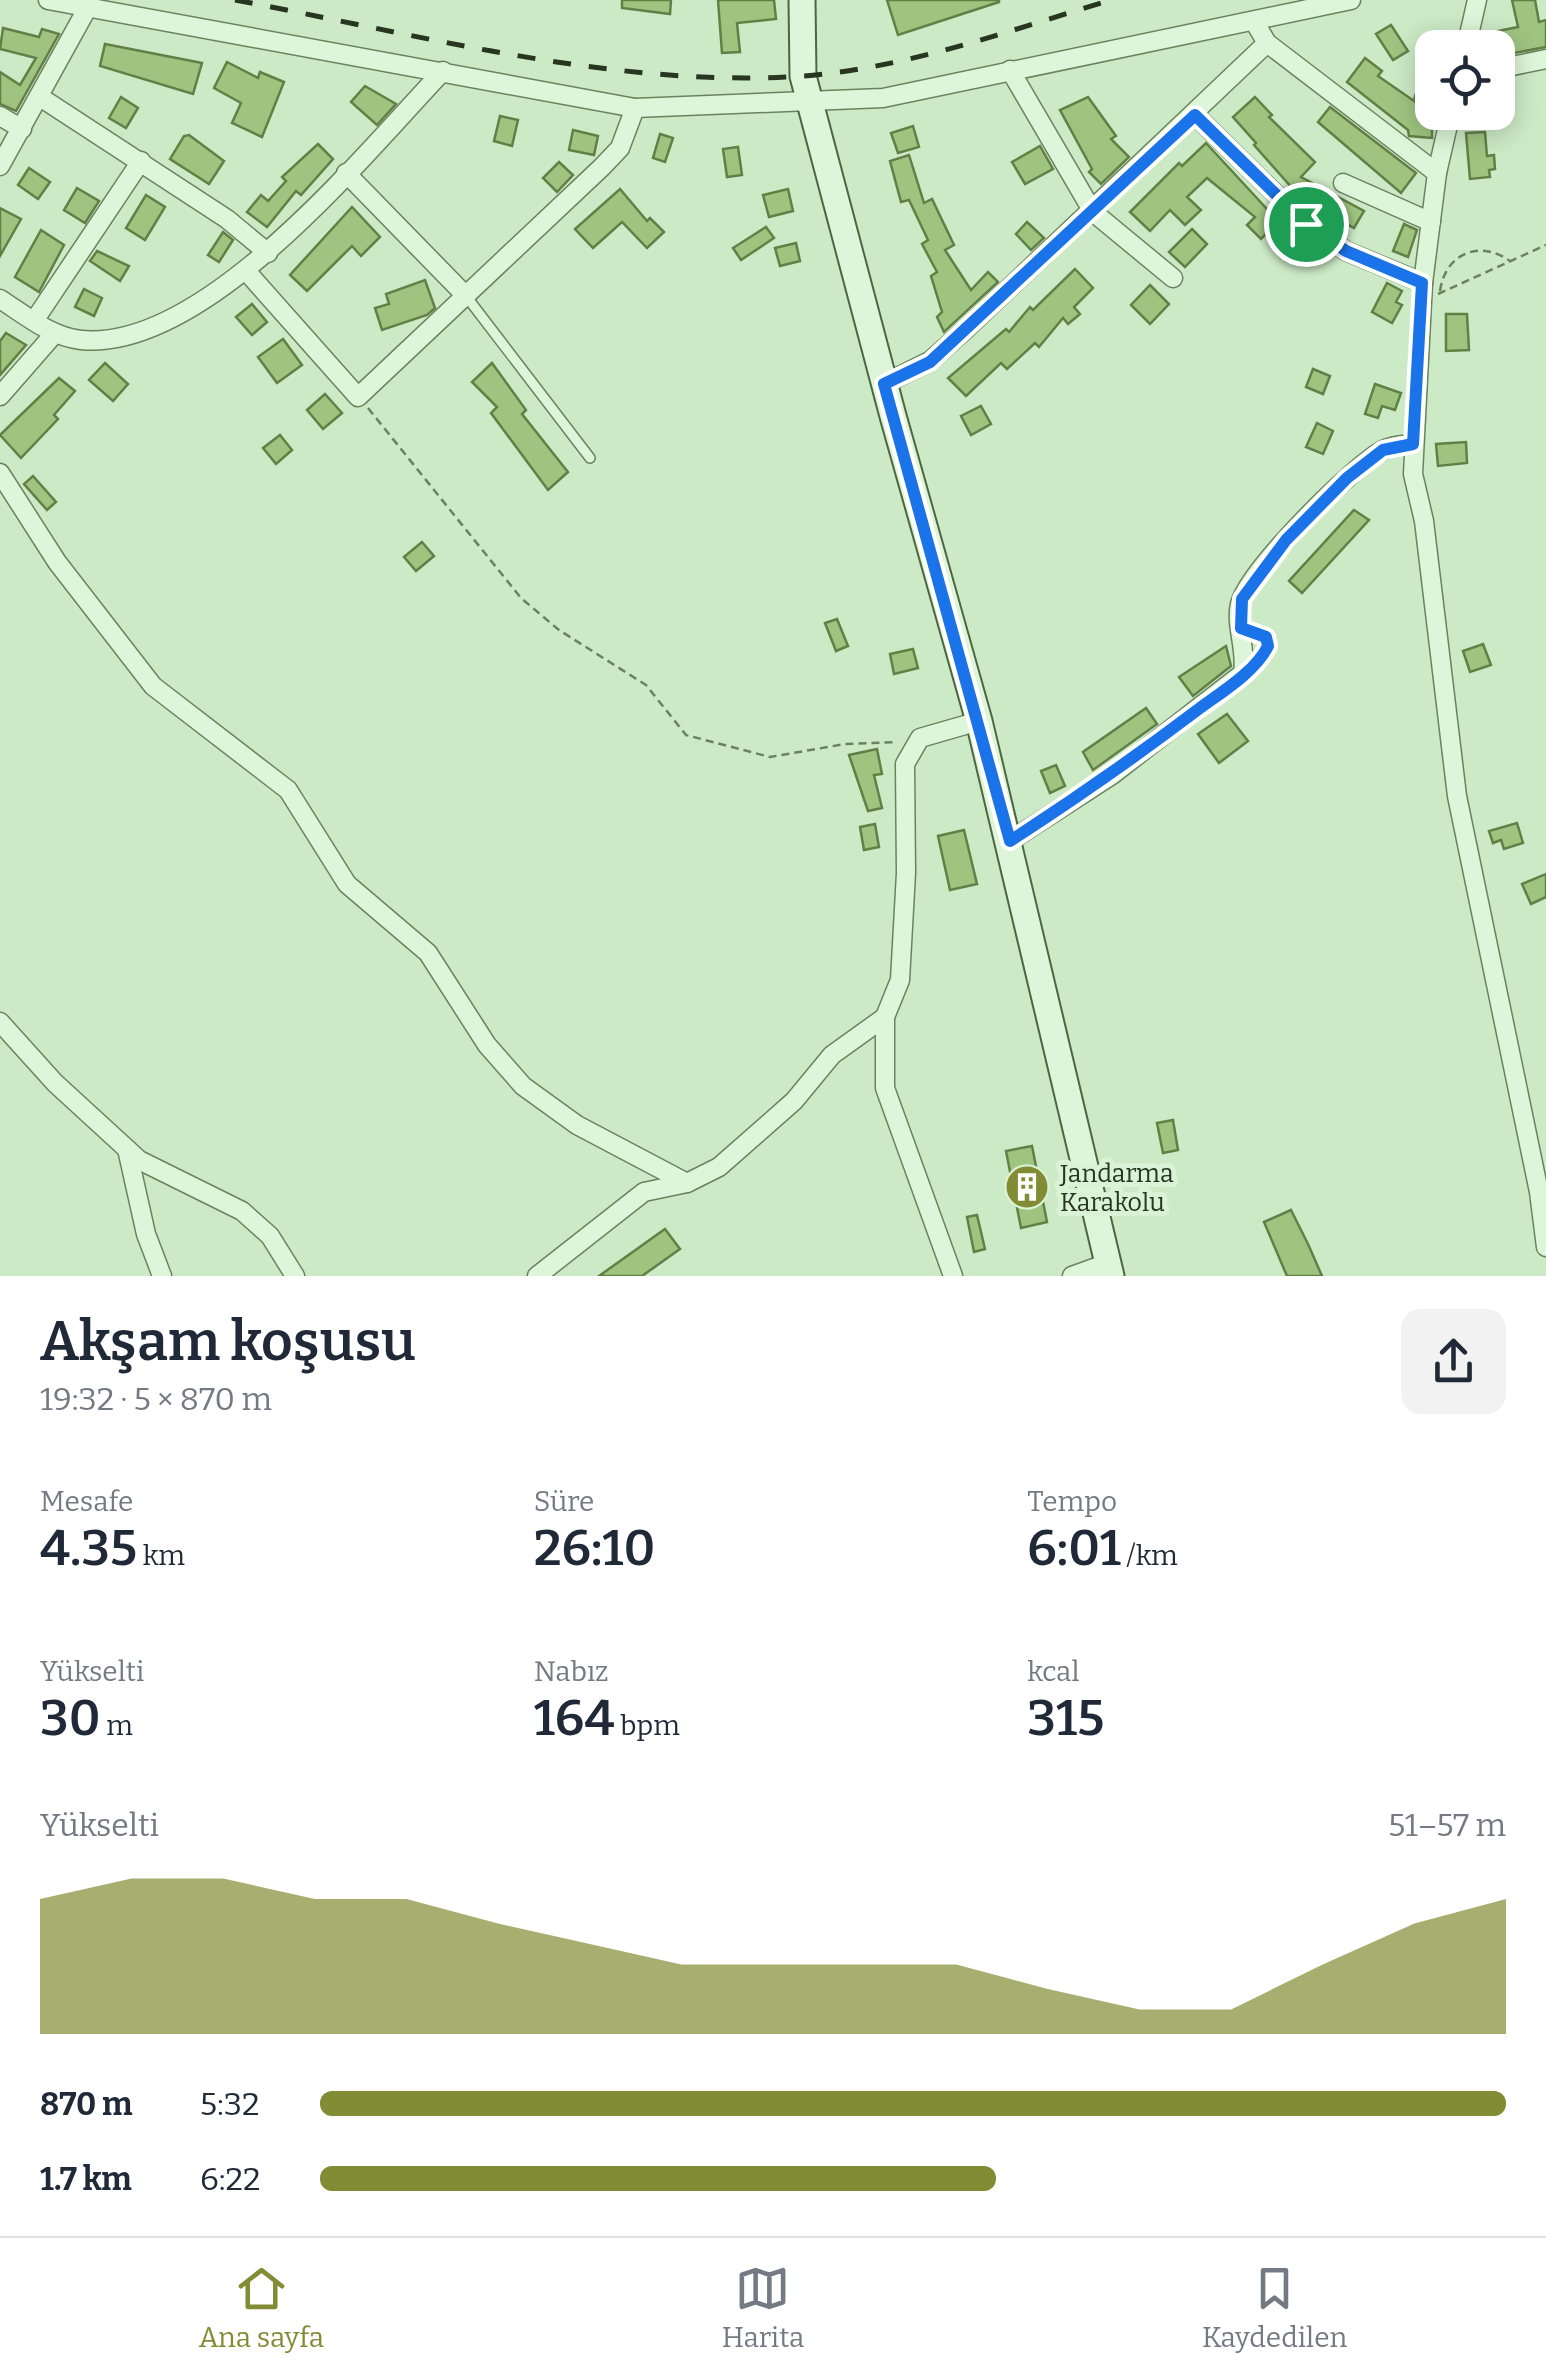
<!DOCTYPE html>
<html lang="tr">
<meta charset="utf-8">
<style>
:root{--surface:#fff;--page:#f2f2f3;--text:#1f2937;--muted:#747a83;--line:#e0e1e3;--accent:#828c34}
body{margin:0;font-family:Bitter,serif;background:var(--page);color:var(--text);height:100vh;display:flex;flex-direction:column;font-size:38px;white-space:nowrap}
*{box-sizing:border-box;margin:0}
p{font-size:32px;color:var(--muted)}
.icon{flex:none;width:55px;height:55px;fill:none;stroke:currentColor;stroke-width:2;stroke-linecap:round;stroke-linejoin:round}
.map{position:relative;height:1276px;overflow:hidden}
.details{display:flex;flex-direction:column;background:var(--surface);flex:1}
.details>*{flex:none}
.fabs{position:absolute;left:1415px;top:30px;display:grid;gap:20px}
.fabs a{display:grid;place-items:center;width:100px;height:100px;border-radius:20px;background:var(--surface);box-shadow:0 5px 25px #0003;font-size:50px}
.pin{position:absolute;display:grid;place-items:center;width:85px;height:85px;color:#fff;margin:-42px;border:5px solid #fff;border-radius:50%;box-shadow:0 2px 10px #0007}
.round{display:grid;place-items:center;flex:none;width:105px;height:105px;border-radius:20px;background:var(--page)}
.head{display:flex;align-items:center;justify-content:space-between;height:170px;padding:0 40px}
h1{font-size:55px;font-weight:600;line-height:75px}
.metrics{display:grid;grid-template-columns:repeat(3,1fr);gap:15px;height:170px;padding:10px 40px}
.metrics div{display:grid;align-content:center}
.metrics b{font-size:50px;font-weight:600}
.metrics small{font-size:28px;font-weight:400}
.metrics p{font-size:28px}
.chart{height:280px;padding:20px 40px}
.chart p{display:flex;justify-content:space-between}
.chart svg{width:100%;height:180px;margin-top:10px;fill:var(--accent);opacity:.7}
ul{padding:0 40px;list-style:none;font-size:32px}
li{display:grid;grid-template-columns:160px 120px 1fr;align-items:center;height:75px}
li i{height:25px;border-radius:12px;background:var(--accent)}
.tab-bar{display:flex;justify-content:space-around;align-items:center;height:140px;border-top:2px solid var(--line);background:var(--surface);font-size:28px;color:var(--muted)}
.tab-bar a{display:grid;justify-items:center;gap:5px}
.tab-bar .on{color:var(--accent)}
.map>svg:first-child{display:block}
</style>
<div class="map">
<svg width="1546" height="1276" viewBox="0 0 1546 1276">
<rect width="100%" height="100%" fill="#cceac6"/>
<g fill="#9fc480" stroke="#628046" stroke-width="2.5">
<path d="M 622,0 L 671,0 L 670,14 L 622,8 Z"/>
<path d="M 718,0 L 774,0 L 776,19 L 737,23 L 740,52 L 722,53 Z"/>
<path d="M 887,0 L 999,0 L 999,2 L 898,35 Z"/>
<path d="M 1512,0 L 1535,0 L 1539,22 L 1546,20 L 1546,47 L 1498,56 L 1493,32 L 1518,27 Z"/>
<path d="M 1391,25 L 1408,51 L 1393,60 L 1376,34 Z"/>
<path d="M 3,28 L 39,37 L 42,29 L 59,34 L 16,111 L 0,104 L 0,72 L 20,85 L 36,58 L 0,49 Z"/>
<path d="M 105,44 L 202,63 L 193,94 L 100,66 Z"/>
<path d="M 1365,58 L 1382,71 L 1378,76 L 1414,101 L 1415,96 L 1418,99 L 1420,69 L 1432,88 L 1432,138 L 1409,136 L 1408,130 L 1347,82 Z"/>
<path d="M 227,62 L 258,78 L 260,72 L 284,82 L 262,137 L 232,123 L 241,103 L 214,88 Z"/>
<path d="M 365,86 L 396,104 L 377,125 L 351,102 Z"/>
<path d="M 121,97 L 138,108 L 126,128 L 109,118 Z"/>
<path d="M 1088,97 L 1116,136 L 1111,139 L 1129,157 L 1101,184 L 1089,172 L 1092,169 L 1060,110 Z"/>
<path d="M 1255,97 L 1272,115 L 1269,117 L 1315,162 L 1301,177 L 1364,211 L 1354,228 L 1301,198 L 1254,145 L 1256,143 L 1233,117 Z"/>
<path d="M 1330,107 L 1416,173 L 1401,193 L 1318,122 Z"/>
<path d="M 500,116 L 518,120 L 512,146 L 494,141 Z"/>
<path d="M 913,126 L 919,147 L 898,153 L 891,133 Z"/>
<path d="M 573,130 L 598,136 L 594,155 L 569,150 Z"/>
<path d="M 1485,132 L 1487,156 L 1494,155 L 1495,169 L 1489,170 L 1490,177 L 1470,179 L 1466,133 Z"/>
<path d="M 660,134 L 673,138 L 665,162 L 653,158 Z"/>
<path d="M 189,135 L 224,161 L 209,184 L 170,159 L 184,136 Z"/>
<path d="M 1206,143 L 1278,221 L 1261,239 L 1247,225 L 1255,217 L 1207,178 L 1187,197 L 1201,210 L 1185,225 L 1170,210 L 1150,231 L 1130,212 L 1179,163 L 1182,166 Z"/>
<path d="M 318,144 L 333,159 L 301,195 L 296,191 L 267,227 L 247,212 L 261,195 L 268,201 L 286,181 L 282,177 Z"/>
<path d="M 1040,146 L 1053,169 L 1025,184 L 1012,162 Z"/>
<path d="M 738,147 L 742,175 L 727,177 L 723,149 Z"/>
<path d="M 909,155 L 924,203 L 932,199 L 954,245 L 945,250 L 971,290 L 988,272 L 998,282 L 944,332 L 937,317 L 942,312 L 931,276 L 937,272 L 922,244 L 928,240 L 909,200 L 901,202 L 890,161 Z"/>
<path d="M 559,162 L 573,175 L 557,192 L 543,178 Z"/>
<path d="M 29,168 L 50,182 L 38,199 L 18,185 Z"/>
<path d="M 77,188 L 99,201 L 85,223 L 64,210 Z"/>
<path d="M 620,189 L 647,221 L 650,218 L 664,232 L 647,248 L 622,222 L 593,248 L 575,229 Z"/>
<path d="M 788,189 L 793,211 L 769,217 L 763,195 Z"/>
<path d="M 146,195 L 165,207 L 145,240 L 126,228 Z"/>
<path d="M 352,207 L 380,237 L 361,256 L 352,246 L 307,291 L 290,275 Z"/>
<path d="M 0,208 L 21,219 L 0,256 Z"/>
<path d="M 1027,222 L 1044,238 L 1031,250 L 1016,234 Z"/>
<path d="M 1404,224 L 1417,230 L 1408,257 L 1393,251 Z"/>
<path d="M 766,227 L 774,238 L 741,260 L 733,248 Z"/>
<path d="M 1192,229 L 1207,244 L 1185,267 L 1169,252 Z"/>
<path d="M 41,230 L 64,245 L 39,292 L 15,277 Z"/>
<path d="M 223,232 L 233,240 L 219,262 L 208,255 Z"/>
<path d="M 796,243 L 800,261 L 780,266 L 775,248 Z"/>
<path d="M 97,251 L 129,266 L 120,281 L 90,261 Z"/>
<path d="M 1075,269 L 1093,288 L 1074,307 L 1080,314 L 1068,324 L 1063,318 L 1039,347 L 1035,343 L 1007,369 L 1001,363 L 966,396 L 948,378 L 1006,329 L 1009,332 L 1030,307 L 1033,310 Z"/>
<path d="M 425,280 L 435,308 L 427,315 L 382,330 L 375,308 L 389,304 L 386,294 Z"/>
<path d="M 1387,283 L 1402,291 L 1396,302 L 1402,305 L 1392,323 L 1372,312 Z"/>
<path d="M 1150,285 L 1169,304 L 1150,324 L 1131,305 Z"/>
<path d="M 84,289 L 102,298 L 94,316 L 75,307 Z"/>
<path d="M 252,304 L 267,322 L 252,335 L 236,317 Z"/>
<path d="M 1446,314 L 1467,314 L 1469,350 L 1446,351 Z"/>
<path d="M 6,333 L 26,345 L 0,375 L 0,341 Z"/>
<path d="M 283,339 L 302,365 L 277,383 L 258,357 Z"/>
<path d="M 105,363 L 128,384 L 113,401 L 89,380 Z"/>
<path d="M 492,363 L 526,410 L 522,414 L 568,472 L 548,490 L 491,413 L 497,407 L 472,382 Z"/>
<path d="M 1313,369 L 1330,376 L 1323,394 L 1306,387 Z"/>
<path d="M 59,378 L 75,391 L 54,415 L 58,419 L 21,458 L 0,435 Z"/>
<path d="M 1375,384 L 1401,393 L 1395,410 L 1382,406 L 1378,418 L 1365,414 Z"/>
<path d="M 325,394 L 342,413 L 323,429 L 307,410 Z"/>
<path d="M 981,406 L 991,424 L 971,435 L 961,416 Z"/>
<path d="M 1317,423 L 1333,431 L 1323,454 L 1306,447 Z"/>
<path d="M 280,435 L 292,450 L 276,464 L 263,448 Z"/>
<path d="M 1466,442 L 1467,463 L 1438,466 L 1436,444 Z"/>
<path d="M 33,476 L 56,502 L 47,510 L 24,484 Z"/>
<path d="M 1354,510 L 1369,520 L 1302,593 L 1289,581 Z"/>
<path d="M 422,542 L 434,556 L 416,571 L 404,557 Z"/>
<path d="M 837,619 L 848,646 L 836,651 L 825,623 Z"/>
<path d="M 1483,644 L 1491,665 L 1470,672 L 1463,651 Z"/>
<path d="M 1226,646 L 1231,666 L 1193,696 L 1179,677 Z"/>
<path d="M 913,649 L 918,668 L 894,674 L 890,654 Z"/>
<path d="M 1146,708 L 1157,724 L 1093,770 L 1083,752 Z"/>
<path d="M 1227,714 L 1248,741 L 1219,763 L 1198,734 Z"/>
<path d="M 877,749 L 882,774 L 874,775 L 882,808 L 868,811 L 849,755 Z"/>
<path d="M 1056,765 L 1065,786 L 1050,793 L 1041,771 Z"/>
<path d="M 1517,823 L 1523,843 L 1504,849 L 1501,840 L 1493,843 L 1489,831 Z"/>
<path d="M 875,824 L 879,847 L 864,850 L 860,827 Z"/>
<path d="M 964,830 L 977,884 L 950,890 L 938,836 Z"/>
<path d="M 1546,874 L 1546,897 L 1531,904 L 1522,884 Z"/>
<path d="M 1173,1120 L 1178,1150 L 1163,1153 L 1157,1123 Z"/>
<path d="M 1032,1146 L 1047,1222 L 1021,1228 L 1006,1151 Z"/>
<path d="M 1291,1210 L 1308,1244 L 1322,1276 L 1287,1276 L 1264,1222 Z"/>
<path d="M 977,1215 L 985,1249 L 974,1252 L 967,1217 Z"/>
<path d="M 665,1229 L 680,1249 L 642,1276 L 599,1276 Z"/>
</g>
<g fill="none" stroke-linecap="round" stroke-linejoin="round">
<defs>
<g id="lane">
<path d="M 466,296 L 590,458"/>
<path d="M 1241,628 L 1258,631 L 1268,641 L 1266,651 L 1245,671"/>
</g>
<g id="street">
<path d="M 48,0 L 635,108 L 883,98 L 1351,0"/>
<path d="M 1267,43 L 1437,173"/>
<path d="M 1466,48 L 1477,0"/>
<path d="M 1498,69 L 1546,59"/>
<path d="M 1010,70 L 1093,212 L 1173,278"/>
<path d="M 40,97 L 227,219 L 268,253"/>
<path d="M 1451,112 L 1437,173 L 1423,283 L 1413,474 L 1424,521 L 1457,796 L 1539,1192 L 1546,1247"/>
<path d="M 1195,115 L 1306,224 L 1346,251 L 1423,283"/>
<path d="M 0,116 L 22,129"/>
<path d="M 0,166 L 88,7"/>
<path d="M 346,173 L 466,296"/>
<path d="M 1343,183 L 1431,222"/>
<path d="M 247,272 L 358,397 L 602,167 L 620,148 L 635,108"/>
<path d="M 0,299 C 25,315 51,337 81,340 C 205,352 364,154 443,71"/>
<path d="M 34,321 L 141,161"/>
<path d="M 884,384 L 930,361 L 965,330 L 1267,43 L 1255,23"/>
<path d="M 0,396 L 55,333"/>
<path d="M 0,473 L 57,562 L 153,686 L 288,790 L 347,884 L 428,953 L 487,1045 L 523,1086 L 577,1125 L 687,1183"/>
<path d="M 1010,841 L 1112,775 L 1243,673 C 1247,649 1235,626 1240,604 C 1248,571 1352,467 1383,450 C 1392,445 1403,445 1413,444"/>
<path d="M 0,1022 L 55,1083 L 139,1160 L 242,1211 L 270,1236 L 295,1276"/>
<path d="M 127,1149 L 146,1234 L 162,1276"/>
<path d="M 537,1276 L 644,1192 L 687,1183 L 719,1167 L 794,1101 L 832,1055 L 885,1017"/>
<path d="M 953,1276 L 885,1088 L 885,1017 L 900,980 L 906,873 L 905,764 L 920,738 L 979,721"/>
<path d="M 1072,1276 L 1108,1263"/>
</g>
<path id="secondary" d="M 802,0 L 803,76 L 893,416 L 979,721 L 1111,1276"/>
</defs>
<use href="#lane" stroke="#6a835e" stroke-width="12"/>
<use href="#street" stroke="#6a835e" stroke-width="21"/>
<use href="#secondary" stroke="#4e6541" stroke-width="29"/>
<g stroke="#6a835e" stroke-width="2.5" stroke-dasharray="8 5" stroke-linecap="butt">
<path d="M 1440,291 C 1445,254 1479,239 1510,261"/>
<path d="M 1438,294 L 1546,245"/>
<path d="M 368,408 L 521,598 L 559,630 L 646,685 L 686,735 L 770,757 L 845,744 L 896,742"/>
</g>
<use href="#lane" stroke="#ddf5d8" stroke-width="9"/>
<use href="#street" stroke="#ddf5d8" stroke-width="18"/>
<use href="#secondary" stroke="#ddf5d8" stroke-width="25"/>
<path stroke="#283520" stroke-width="5" stroke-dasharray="18 18" stroke-linecap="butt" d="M 235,0 C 417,34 617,89 803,76 C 909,68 1010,30 1111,0"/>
</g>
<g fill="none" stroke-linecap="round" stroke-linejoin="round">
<defs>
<path id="route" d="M 1195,115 L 1306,224 L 1346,251 L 1422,283 L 1413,444 L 1383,450 L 1347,478 L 1286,540 L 1242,599 L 1241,628 L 1266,637 L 1268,646 C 1256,671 1222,692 1200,708 C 1138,755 1075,799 1010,841 L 884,384 L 930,362 Z"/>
</defs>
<use href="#route" stroke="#fff" stroke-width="20"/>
<use href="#route" stroke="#1a73e8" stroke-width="12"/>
</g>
<defs>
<symbol id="building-disc" viewBox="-11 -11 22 22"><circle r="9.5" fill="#828c34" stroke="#daf2d5"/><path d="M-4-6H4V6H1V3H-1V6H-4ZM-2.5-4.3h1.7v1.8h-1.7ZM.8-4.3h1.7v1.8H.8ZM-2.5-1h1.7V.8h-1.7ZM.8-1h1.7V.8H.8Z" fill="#fff"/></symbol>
</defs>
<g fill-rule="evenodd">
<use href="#building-disc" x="1002" y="1162" width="50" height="50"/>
</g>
<g text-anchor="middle" stroke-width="10" stroke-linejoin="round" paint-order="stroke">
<g font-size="25" fill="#283520" stroke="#daf2d5" text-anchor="start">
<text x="1060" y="1182">Jandarma<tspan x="1060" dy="29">Karakolu</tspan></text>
</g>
</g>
</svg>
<div class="fabs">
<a><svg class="icon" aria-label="locate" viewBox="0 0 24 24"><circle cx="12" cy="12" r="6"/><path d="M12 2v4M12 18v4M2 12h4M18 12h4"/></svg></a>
</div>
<div class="pin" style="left:1306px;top:224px;background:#1e9e55"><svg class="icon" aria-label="arrive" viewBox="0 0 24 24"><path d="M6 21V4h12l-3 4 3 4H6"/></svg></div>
</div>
<section class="details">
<div class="head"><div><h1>Akşam koşusu</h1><p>19:32 · 5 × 870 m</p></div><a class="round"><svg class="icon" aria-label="share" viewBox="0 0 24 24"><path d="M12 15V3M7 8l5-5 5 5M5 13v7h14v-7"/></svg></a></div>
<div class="metrics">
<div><p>Mesafe</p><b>4.35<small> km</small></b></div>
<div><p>Süre</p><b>26:10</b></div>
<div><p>Tempo</p><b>6:01<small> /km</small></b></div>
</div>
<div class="metrics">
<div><p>Yükselti</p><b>30<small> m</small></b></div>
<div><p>Nabız</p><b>164<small> bpm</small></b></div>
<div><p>kcal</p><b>315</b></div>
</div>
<div class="chart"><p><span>Yükselti</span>51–57 m</p>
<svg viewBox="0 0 160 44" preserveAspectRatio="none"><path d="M0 44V11L10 6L20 6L30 11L40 11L50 17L60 22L70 27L80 27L90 27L100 27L110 33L120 38L130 38L140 27L150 17L160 11V44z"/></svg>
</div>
<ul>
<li><b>870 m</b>5:32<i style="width:100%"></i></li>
<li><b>1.7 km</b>6:22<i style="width:57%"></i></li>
</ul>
</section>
<nav class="tab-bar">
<a class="on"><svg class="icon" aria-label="home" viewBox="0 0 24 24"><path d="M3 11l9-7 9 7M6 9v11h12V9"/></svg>Ana sayfa</a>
<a><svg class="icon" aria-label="map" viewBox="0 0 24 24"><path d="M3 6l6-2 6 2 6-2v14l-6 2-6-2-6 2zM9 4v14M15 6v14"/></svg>Harita</a>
<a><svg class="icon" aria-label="saved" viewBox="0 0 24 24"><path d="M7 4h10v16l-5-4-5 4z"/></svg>Kaydedilen</a>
</nav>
